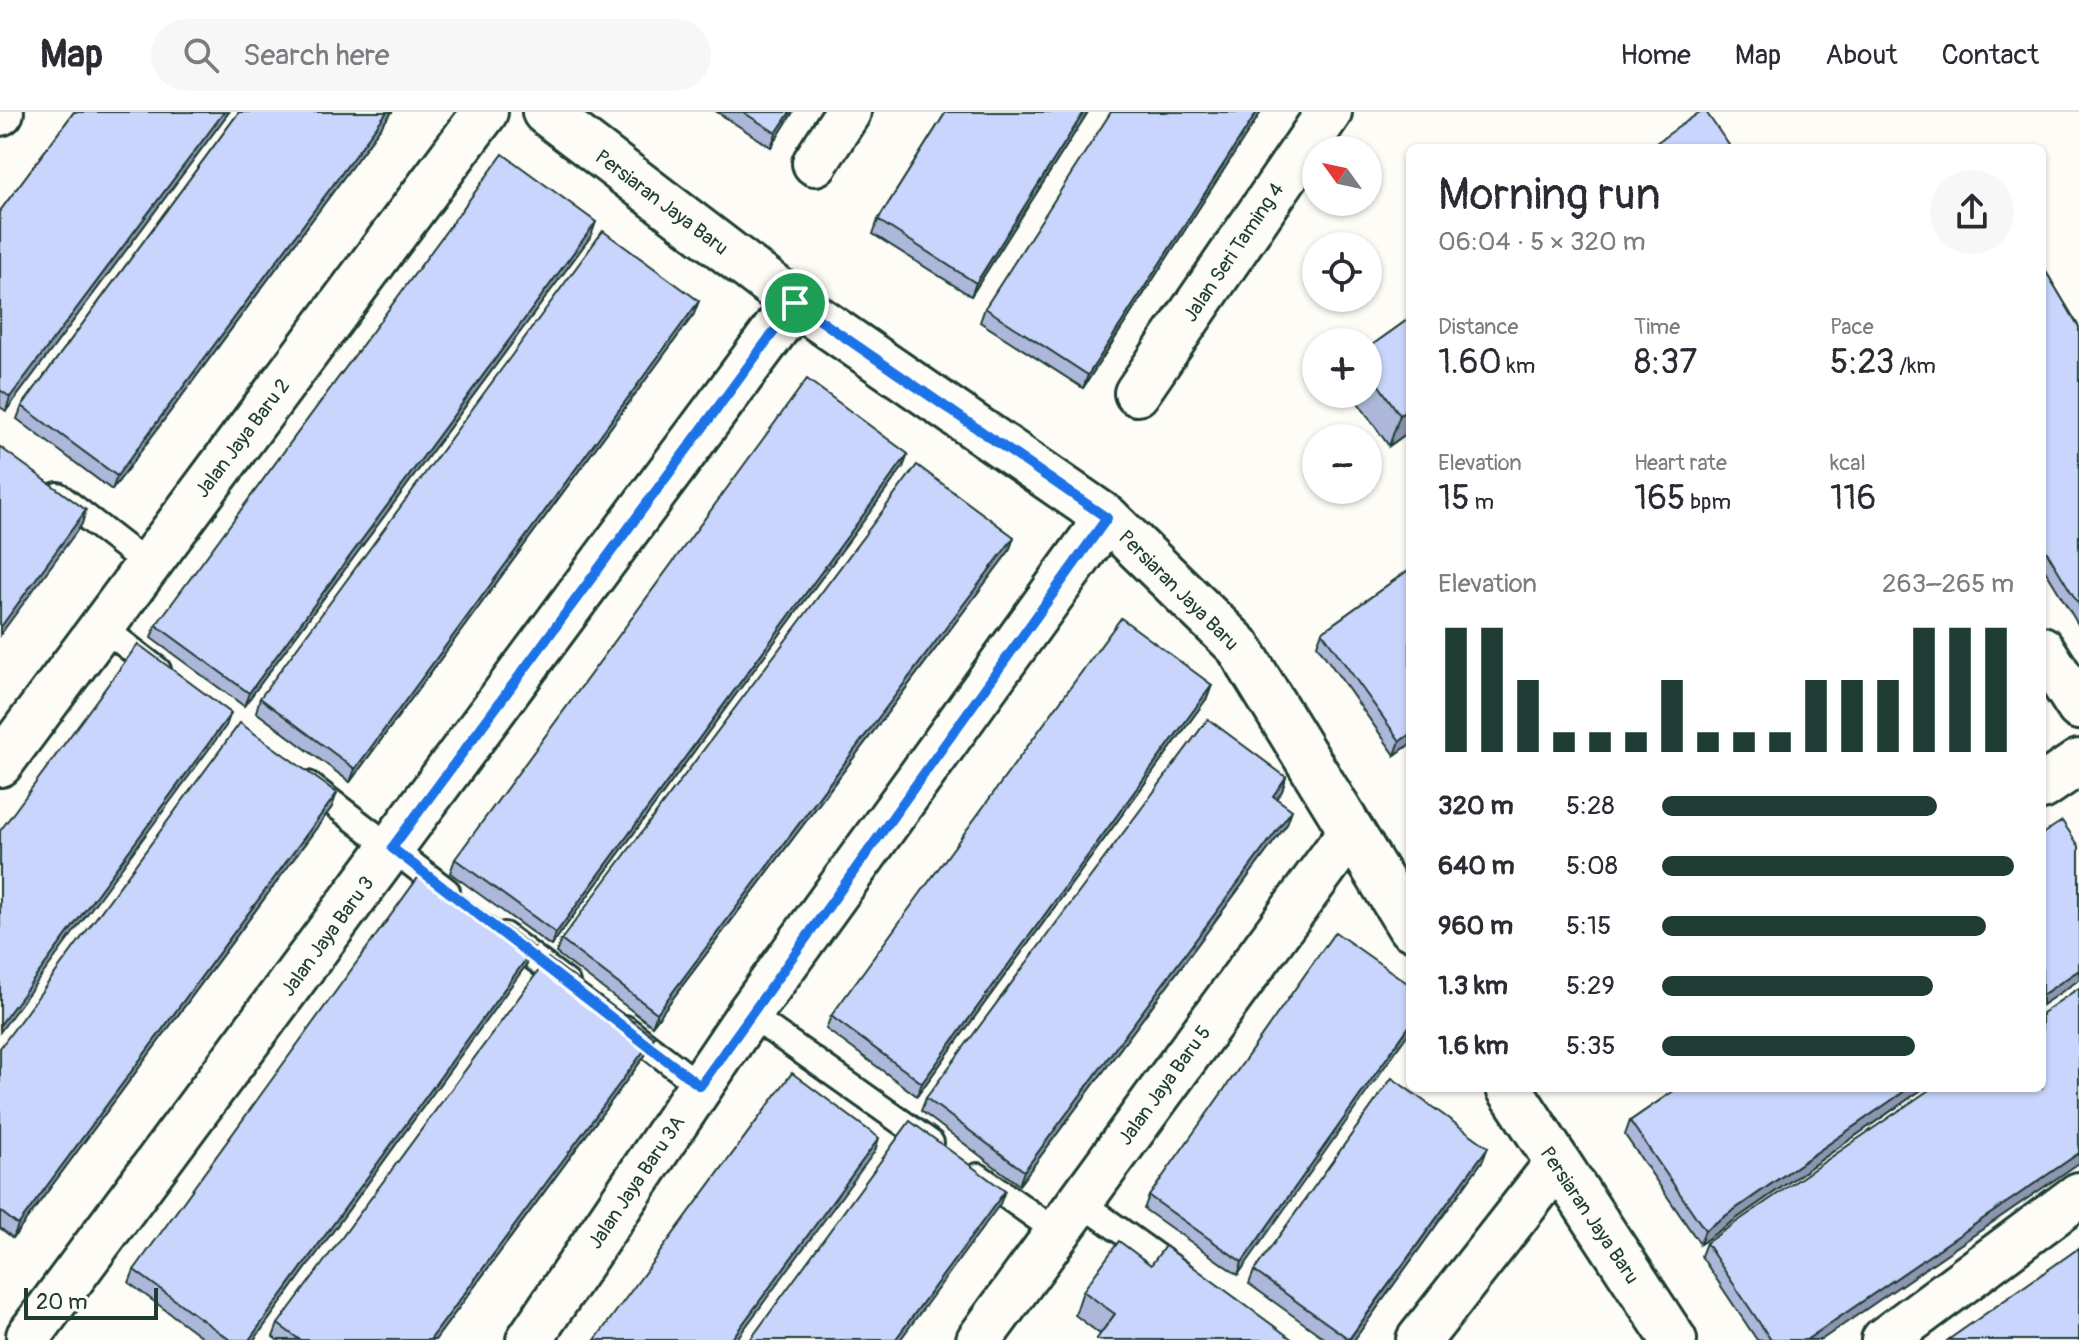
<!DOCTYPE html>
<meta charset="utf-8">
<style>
:root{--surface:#fff;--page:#f7f7f7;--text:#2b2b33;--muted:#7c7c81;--line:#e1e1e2;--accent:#1f3d34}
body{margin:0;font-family:Pangolin,sans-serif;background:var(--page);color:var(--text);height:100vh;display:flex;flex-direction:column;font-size:30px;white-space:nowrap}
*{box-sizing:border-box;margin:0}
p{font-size:26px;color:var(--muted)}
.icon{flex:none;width:44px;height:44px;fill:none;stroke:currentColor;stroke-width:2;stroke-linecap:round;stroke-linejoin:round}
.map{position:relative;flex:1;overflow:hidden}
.panel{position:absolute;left:1406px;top:32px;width:640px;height:948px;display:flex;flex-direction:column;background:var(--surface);border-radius:12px;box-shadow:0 2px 6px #0004}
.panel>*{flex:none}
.needle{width:52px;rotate:303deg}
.tools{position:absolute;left:1302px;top:24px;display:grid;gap:16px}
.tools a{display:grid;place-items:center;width:80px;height:80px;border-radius:50%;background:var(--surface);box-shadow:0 2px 6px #0004;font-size:40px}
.scale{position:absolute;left:24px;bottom:20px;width:134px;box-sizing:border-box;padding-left:8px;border:4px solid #1f3d34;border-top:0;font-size:22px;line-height:28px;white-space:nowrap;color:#1f3d34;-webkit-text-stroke:6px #fdfcf7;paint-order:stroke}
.pin{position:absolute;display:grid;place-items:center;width:68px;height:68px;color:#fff;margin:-34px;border:4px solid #fff;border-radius:50%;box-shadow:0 2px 8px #0007}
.round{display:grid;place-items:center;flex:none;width:84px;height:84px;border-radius:42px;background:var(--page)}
.summary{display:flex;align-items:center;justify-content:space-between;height:136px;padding:0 32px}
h1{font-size:44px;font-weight:600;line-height:60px}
.figures{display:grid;grid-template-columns:repeat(3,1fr);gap:12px;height:136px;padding:8px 32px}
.figures div{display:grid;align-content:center}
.figures b{font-size:34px;font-weight:600}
.figures small{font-size:22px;font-weight:400}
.figures p{font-size:22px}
.chart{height:224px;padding:16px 32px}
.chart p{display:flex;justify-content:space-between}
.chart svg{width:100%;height:144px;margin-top:8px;stroke:var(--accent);stroke-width:6}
ul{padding:0 32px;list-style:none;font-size:26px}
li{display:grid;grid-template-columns:128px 96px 1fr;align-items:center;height:60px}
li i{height:20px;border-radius:10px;background:var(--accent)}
header{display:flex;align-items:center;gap:48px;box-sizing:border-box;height:112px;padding:0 40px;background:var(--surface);border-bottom:2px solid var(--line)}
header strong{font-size:38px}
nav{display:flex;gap:44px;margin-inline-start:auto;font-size:28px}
.search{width:560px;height:72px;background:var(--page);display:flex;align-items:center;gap:20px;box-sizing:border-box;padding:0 28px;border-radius:44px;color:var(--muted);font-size:30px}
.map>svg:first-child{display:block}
</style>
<header>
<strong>Map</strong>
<div class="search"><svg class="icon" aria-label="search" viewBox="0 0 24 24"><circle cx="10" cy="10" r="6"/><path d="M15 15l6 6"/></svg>Search here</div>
<nav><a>Home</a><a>Map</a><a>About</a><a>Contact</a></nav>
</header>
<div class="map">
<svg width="2079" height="1228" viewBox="0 0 2079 1228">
<rect width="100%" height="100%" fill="#fdfcf7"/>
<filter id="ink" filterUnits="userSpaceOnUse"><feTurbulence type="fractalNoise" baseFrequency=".0125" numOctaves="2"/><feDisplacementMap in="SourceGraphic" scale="16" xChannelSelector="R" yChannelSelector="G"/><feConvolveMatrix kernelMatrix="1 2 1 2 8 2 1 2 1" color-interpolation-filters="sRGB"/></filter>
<g filter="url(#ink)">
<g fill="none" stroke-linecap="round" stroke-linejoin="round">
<defs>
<g id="lane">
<path d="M 58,383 L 148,453"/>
<path d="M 102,515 L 158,558"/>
<path d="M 308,672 L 447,779"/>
<path d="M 504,823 L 567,871"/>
<path d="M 749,902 L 931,1031"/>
<path d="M 625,916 L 700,974"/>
<path d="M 978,1064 L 1057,1120"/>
<path d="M 1079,1089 L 1182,1163"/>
</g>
<g id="street">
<path d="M 545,0 L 795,191 L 1107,406 L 1238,534 L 1410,815"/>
<path d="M 0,1 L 1,0"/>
<path d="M 815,51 L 848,0"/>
<path d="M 1137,281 L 1329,0"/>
<path d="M 2042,537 L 2079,595"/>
<path d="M 0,652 L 485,0"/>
<path d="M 2042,675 L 2079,650"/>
<path d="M 1509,976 L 1674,1228"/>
<path d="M 29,1224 L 795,191"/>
<path d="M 529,1228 L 749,902 L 1107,406"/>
<path d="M 979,1228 L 1351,719"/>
<path d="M 1419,1228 L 1556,1053"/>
<path d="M 1884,1228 L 2079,1083"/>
</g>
</defs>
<use href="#lane" stroke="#1f3d34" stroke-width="30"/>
<use href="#street" stroke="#1f3d34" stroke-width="50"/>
<use href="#lane" stroke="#fdfcf7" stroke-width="24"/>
<use href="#street" stroke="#fdfcf7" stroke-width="44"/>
</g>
<g fill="#adb7d9" stroke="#1f3d34" stroke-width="2">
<path d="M 74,0 L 229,0 L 6,299 L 0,295 L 0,99 Z"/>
<path d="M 239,0 L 392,0 L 112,378 L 17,307 L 22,294 Z"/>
<path d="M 717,0 L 793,0 L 771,35 Z"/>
<path d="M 946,0 L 1088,0 L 971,184 L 873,122 L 878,108 Z"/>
<path d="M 1261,0 L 1083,276 L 980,210 L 985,196 Z"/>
<path d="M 591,124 L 244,594 L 151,526 L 156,513 Z"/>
<path d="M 2042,153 L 2079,215 L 2079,514 L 2042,453 Z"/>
<path d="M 694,202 L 350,670 L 256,600 L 260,586 Z"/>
<path d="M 1410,206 L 1410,319 L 1389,334 L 1352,282 L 1368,282 L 1368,236 Z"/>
<path d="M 908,342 L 903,355 L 551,834 L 450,761 L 455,747 Z"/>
<path d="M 1014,425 L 1009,439 L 652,914 L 556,841 L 561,828 Z"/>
<path d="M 1410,457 L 1410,632 L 1395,643 L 1317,533 L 1322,520 Z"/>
<path d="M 1212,573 L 1207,586 L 917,984 L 826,917 L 831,904 Z"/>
<path d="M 1286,665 L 1282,679 L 1276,686 L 1287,712 L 1019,1073 L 921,999 L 926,986 Z"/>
<path d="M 332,695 L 13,1126 L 0,1116 L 0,936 Z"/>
<path d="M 534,836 L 529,849 L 254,1228 L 206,1228 L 129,1171 L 134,1158 Z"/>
<path d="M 1410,873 L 1238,1163 L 1144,1097 L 1149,1084 Z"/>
<path d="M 654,925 L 649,938 L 435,1228 L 277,1228 L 273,1225 L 278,1212 Z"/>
<path d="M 1678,976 L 1924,976 L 1700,1132 L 1625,1023 L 1630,1009 Z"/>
<path d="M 1483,1048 L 1354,1228 L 1327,1228 L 1249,1172 L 1254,1159 Z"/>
<path d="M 1706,1131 L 1821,1228 L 1757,1228 L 1701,1144 Z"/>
<path d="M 1151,1153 L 1100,1222 L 1075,1203 L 1083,1179 Z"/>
</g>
<g fill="#8d95b0" stroke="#1f3d34" stroke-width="2">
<path d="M 224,0 L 229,0 L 6,299 L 10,285 Z"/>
<path d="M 387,0 L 392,0 L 112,378 L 117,364 Z"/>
<path d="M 790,0 L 793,0 L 771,35 L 776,21 Z"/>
<path d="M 1084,0 L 1088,0 L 971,184 L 976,171 Z"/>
<path d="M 1257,0 L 1261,0 L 1083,276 L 1088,263 Z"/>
<path d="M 596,110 L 591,124 L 244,594 L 249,581 Z"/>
<path d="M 699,189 L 694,202 L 350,670 L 355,657 Z"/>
<path d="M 1410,296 L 1410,319 L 1389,334 L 1400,303 Z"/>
<path d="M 908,342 L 903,355 L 551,834 L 556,821 Z"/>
<path d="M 86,398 L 82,412 L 0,523 L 0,516 Z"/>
<path d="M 1014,425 L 1009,439 L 652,914 L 657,901 Z"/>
<path d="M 1212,573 L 1207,586 L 917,984 L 922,971 Z"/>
<path d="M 231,601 L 226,614 L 0,920 L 0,913 Z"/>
<path d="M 1410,622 L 1410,632 L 1395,643 L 1400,629 Z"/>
<path d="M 1286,665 L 1282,679 L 1268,697 L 1273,684 Z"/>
<path d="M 337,681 L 332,695 L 13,1126 L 18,1113 Z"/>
<path d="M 1292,698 L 1287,712 L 1019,1073 L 1024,1059 Z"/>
<path d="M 534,836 L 529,849 L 254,1228 L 249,1228 Z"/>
<path d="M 2079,858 L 2079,868 L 2042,893 L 2042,883 Z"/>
<path d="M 1410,913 L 1410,919 L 1238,1163 L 1242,1150 Z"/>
<path d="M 654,925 L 649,938 L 435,1228 L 430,1228 Z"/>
<path d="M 1909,976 L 1924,976 L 1700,1132 L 1705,1118 Z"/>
<path d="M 879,1026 L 875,1039 L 736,1228 L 731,1228 Z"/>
<path d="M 1488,1035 L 1483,1048 L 1354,1228 L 1349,1228 Z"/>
<path d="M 2079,1041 L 2079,1051 L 1821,1228 L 1806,1228 Z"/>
<path d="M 1005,1079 L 1000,1092 L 900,1228 L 895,1228 Z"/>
</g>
<g fill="#c9d5fc" stroke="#1f3d34" stroke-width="2">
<path d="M 74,0 L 224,0 L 10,285 L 0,278 L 0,99 Z"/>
<path d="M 239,0 L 387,0 L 117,364 L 22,294 Z"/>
<path d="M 743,0 L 790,0 L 776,21 Z"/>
<path d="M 946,0 L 1084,0 L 976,171 L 878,108 Z"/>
<path d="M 1111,0 L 1257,0 L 1088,263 L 985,196 Z"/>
<path d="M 1700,0 L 1706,0 L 1731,36 L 1649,36 Z"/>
<path d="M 503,42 L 596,110 L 249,581 L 156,513 Z"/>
<path d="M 603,119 L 699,189 L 355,657 L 260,586 Z"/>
<path d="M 2042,153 L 2079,215 L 2079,493 L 2042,432 Z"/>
<path d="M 1410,206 L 1410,296 L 1400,303 L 1368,258 L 1368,236 Z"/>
<path d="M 807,267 L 908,342 L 556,821 L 455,747 Z"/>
<path d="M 0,335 L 86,398 L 0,516 Z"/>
<path d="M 917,353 L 1014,425 L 657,901 L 561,828 Z"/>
<path d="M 1410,457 L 1410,622 L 1400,629 L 1322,520 Z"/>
<path d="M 1121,506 L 1212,573 L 922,971 L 831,904 Z"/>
<path d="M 138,532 L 231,601 L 0,913 L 0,719 Z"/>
<path d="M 1208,607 L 1286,665 L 1273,684 L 1292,698 L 1024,1059 L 926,986 Z"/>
<path d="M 240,611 L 337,681 L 18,1113 L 0,1099 L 0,936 Z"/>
<path d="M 2062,709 L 2079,734 L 2079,858 L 2042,883 L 2042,722 Z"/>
<path d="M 425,756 L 534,836 L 249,1228 L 230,1228 L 134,1158 Z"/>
<path d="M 1335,820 L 1410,873 L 1410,913 L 1242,1150 L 1149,1084 Z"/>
<path d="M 548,846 L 654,925 L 430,1228 L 300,1228 L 278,1212 Z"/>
<path d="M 2079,876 L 2079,1041 L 1806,1228 L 1771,1228 L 1706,1131 L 1932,976 L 2042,976 L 2042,901 Z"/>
<path d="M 792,961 L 879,1026 L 731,1228 L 595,1228 Z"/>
<path d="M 1392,966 L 1488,1035 L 1349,1227 L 1254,1159 Z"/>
<path d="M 1678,976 L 1909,976 L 1705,1118 L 1630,1009 Z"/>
<path d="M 910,1009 L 1005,1079 L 895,1228 L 750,1228 Z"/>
<path d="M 1119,1129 L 1151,1153 L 1165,1134 L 1293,1228 L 1096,1228 L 1115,1202 L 1083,1179 Z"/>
<path d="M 2079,1136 L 2079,1228 L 1948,1228 Z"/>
</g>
</g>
<g fill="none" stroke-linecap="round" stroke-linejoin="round" filter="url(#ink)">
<defs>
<path id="route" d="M 795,191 L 1107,406 L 700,974 L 392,736 Z"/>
</defs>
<use href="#route" stroke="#fff" stroke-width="16"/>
<use href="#route" stroke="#1a73e8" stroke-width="10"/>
</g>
<g text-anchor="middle" stroke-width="7" stroke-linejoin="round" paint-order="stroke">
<g font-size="20" fill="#1f3d34" stroke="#fdfcf7">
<text transform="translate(662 90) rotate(37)" y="7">Persiaran Jaya Baru</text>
<text transform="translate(1233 140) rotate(-56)" y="7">Jalan Seri Taming 4</text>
<text transform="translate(242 326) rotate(-53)" y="7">Jalan Jaya Baru 2</text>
<text transform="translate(1179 478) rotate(45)" y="7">Persiaran Jaya Baru</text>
<text transform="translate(327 824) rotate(-54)" y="7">Jalan Jaya Baru 3</text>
<text transform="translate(1164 973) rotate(-54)" y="7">Jalan Jaya Baru 5</text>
<text transform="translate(636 1070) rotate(-56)" y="7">Jalan Jaya Baru 3A</text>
<text transform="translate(1590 1103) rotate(56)" y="7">Persiaran Jaya Baru</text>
</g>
</g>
</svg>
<div class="tools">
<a><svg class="needle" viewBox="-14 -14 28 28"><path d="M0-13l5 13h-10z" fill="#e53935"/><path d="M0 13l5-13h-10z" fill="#7c7c81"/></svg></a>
<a><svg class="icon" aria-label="locate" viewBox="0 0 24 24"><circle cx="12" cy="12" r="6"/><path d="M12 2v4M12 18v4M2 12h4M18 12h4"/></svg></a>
<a>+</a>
<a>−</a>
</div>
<div class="scale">20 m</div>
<div class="pin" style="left:795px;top:191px;background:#1e9e55"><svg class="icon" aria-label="arrive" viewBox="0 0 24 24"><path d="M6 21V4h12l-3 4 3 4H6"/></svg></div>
<section class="panel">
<div class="summary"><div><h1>Morning run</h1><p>06:04 · 5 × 320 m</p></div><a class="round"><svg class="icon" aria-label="share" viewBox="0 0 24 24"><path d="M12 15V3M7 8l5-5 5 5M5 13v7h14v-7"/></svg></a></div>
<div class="figures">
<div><p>Distance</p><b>1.60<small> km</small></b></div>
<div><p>Time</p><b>8:37</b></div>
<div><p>Pace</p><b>5:23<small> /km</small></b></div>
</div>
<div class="figures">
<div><p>Elevation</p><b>15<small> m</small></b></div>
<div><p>Heart rate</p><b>165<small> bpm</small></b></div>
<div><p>kcal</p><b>116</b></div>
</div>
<div class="chart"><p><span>Elevation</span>263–265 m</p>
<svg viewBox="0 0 160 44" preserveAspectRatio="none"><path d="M5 44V6M15 44V6M25 44V22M35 44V38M45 44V38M55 44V38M65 44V22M75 44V38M85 44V38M95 44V38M105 44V22M115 44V22M125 44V22M135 44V6M145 44V6M155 44V6"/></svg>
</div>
<ul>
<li><b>320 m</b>5:28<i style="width:78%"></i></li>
<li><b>640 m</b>5:08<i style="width:100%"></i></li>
<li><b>960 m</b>5:15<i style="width:92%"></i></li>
<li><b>1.3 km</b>5:29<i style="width:77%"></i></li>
<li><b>1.6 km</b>5:35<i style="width:72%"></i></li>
</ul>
</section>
</div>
